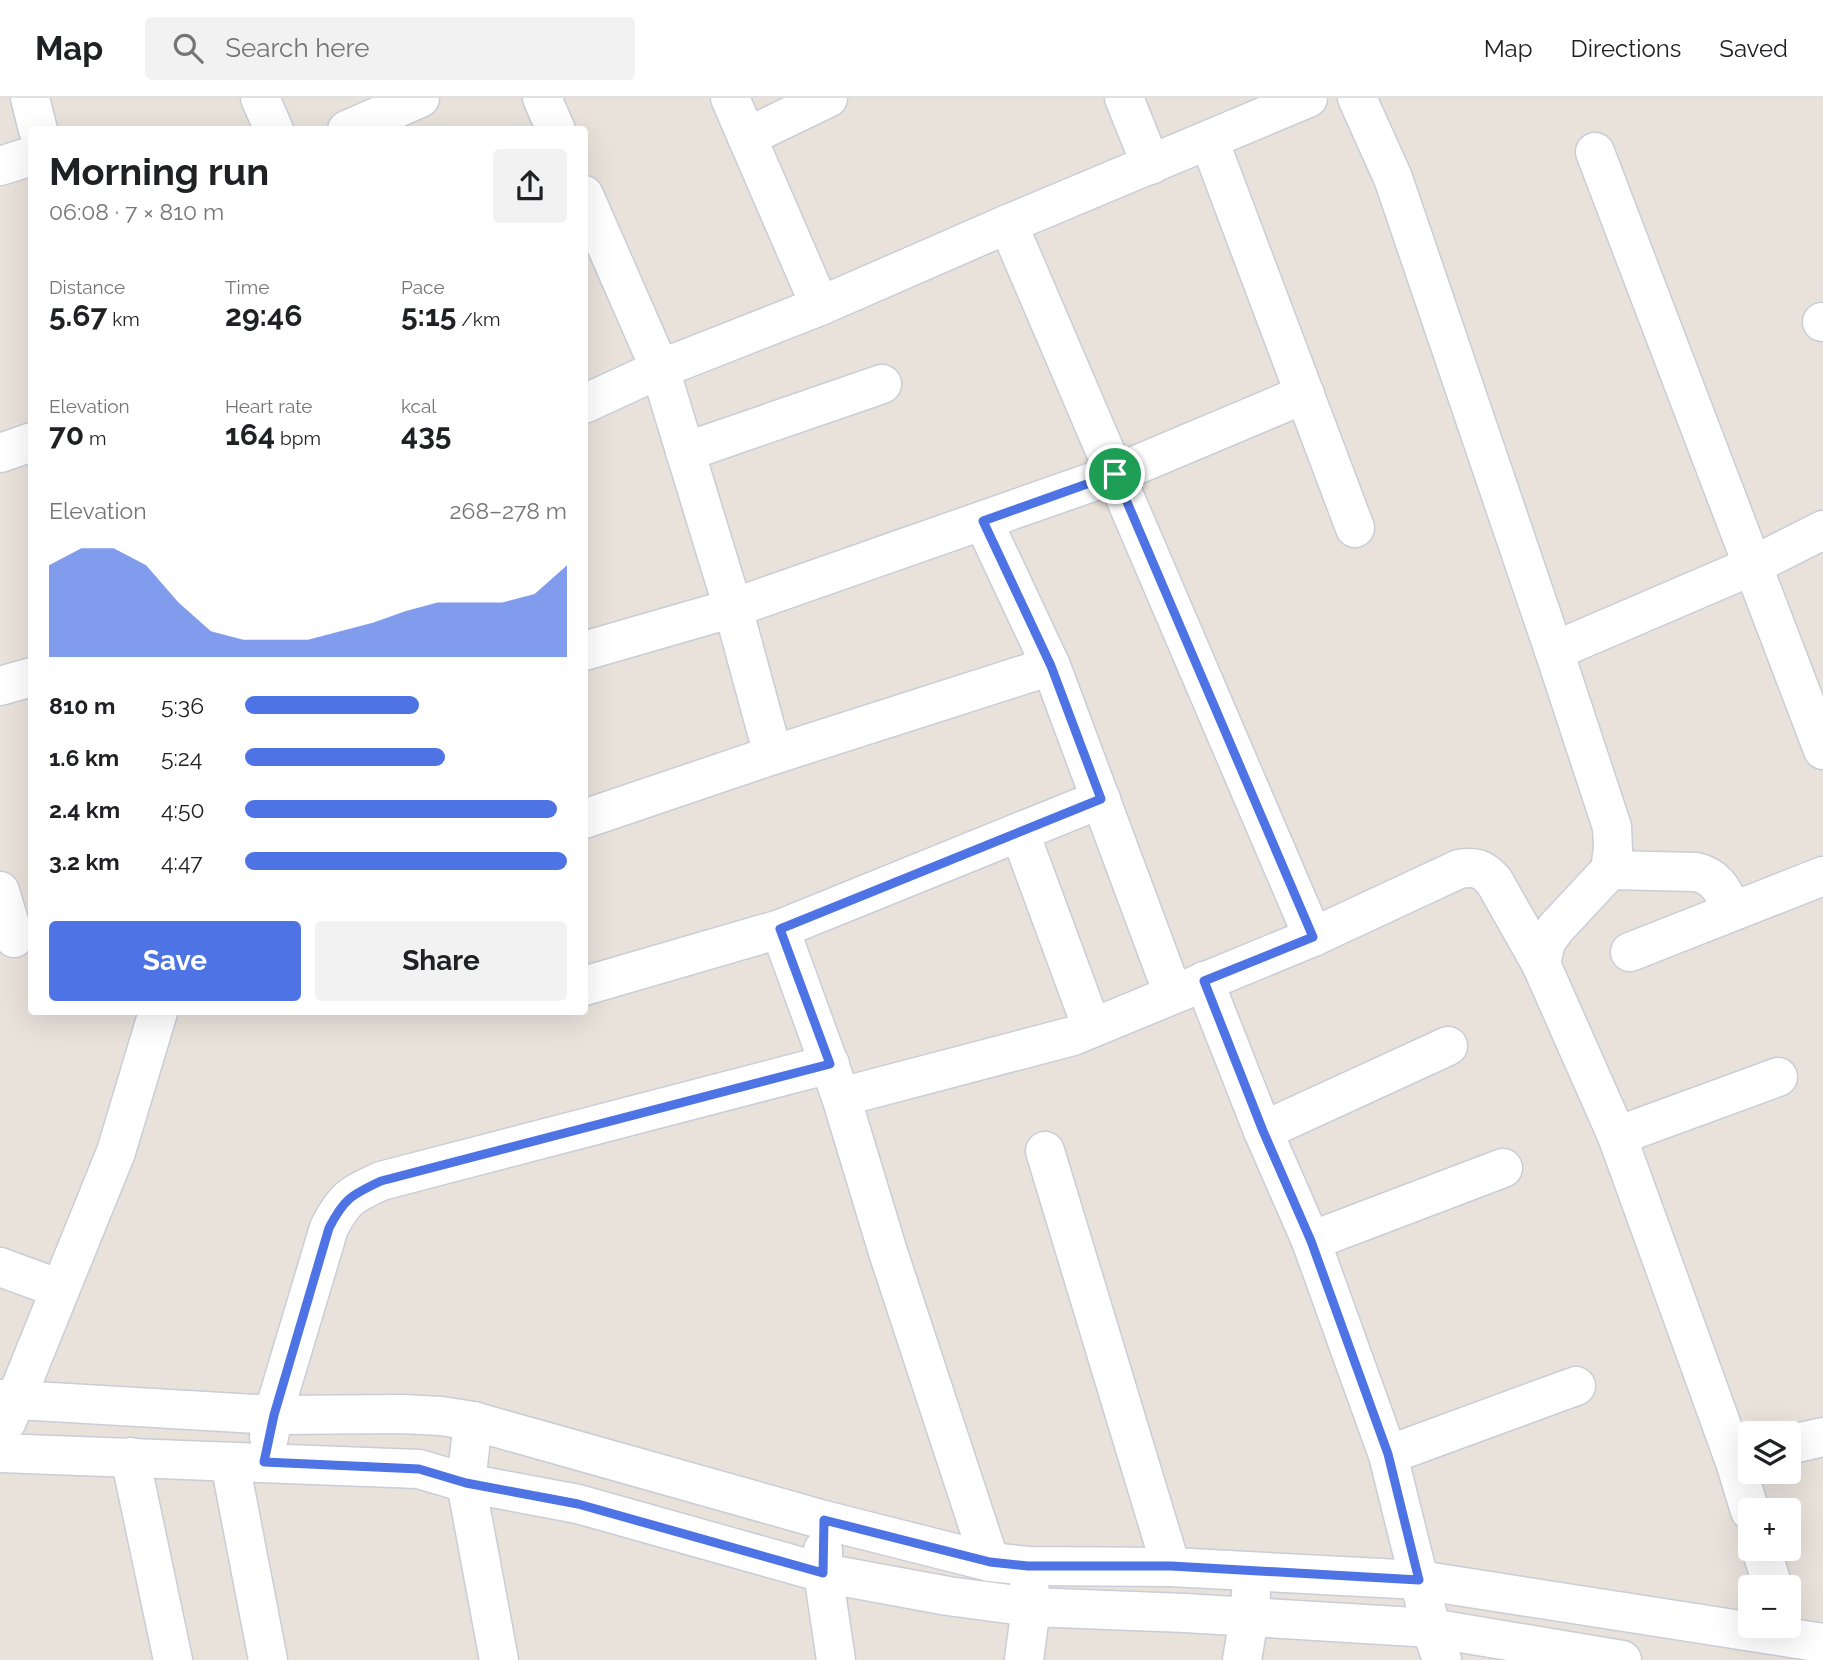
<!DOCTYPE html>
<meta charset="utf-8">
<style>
:root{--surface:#fff;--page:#f2f2f2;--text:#202124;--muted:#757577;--line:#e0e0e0;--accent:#4d73e4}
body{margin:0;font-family:Raleway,sans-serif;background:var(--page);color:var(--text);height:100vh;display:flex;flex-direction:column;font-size:26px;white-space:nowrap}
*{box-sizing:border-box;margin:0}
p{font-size:23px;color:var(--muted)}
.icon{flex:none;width:38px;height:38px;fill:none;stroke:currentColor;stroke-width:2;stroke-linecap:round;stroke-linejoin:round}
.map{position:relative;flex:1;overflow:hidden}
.sheet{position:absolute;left:28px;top:28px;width:560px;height:889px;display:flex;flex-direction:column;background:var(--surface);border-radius:7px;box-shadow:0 7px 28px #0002}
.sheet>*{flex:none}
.tools{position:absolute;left:1738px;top:1323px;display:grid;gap:14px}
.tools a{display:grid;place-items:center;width:63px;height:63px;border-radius:7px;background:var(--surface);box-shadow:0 7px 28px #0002;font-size:35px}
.pin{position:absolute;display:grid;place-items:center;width:60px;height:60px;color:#fff;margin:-30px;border:4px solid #fff;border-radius:50%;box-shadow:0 2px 7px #0007}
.round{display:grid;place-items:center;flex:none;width:74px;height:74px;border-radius:7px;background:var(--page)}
.summary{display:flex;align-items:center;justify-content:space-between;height:119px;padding:0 21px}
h1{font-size:38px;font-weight:700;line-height:52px}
.metrics{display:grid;grid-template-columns:repeat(3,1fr);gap:10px;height:119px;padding:7px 21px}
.metrics div{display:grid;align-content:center}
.metrics b{font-size:30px;font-weight:700}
.metrics small{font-size:19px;font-weight:400}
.metrics p{font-size:19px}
.chart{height:196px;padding:14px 21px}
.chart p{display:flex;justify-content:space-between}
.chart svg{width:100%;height:126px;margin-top:7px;fill:var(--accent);opacity:.7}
.cta{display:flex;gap:14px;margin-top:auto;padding:14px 21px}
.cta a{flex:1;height:80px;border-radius:7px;background:var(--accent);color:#fff;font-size:28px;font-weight:700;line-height:80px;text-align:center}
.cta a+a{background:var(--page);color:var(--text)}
ul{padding:0 21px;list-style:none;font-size:23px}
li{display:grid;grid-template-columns:112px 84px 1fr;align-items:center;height:52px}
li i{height:18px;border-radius:9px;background:var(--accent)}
header{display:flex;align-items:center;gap:42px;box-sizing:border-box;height:98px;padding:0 35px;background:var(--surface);border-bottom:2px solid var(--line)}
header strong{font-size:33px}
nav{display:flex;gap:38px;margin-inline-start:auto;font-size:24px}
.search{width:490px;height:63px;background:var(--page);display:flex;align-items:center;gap:18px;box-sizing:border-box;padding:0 24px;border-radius:7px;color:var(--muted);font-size:26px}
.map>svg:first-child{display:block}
</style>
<header>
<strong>Map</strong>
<div class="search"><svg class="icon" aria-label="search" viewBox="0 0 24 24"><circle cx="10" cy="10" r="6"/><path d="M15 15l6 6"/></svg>Search here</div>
<nav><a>Map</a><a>Directions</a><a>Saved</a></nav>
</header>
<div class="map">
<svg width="1823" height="1562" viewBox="0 0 1823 1562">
<rect width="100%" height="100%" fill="#e9e2db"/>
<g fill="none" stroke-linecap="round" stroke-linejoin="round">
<defs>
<g id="minor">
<path d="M 30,0 L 38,32"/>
<path d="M 260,0 L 274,32"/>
<path d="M 542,0 L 556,32"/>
<path d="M 730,0 L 820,208"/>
<path d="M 1124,0 L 1151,67"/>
<path d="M 1357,0 L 1393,80 L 1554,553 L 1612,729 L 1613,751 L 1610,772 L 1556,830 L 1546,844 L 1541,866 L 1617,1038 L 1735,1364 L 1750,1413"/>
<path d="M 347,32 L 420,0"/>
<path d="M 747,39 L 828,0"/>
<path d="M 1209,42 L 1355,430"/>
<path d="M 1595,54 L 1823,652"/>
<path d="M 0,68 L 32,58"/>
<path d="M 584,97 L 660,271 L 733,510 L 773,657"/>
<path d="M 1008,126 L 1313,839"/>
<path d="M 1822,224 L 1823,224"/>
<path d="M 584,306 L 660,271 L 820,208 L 1008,126 L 1308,0"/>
<path d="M 685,354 L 882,286"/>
<path d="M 0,355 L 32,344"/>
<path d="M 983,423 L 1051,568 L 1173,896"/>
<path d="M 584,553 L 733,510 L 1115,376 L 1305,296"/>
<path d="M 1554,553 L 1752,468 L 1823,432"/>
<path d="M 0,588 L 32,579"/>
<path d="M 584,721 L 773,657 L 1051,568"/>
<path d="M 1020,735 L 1092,930"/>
<path d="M 1610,772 L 1696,774 C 1718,779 1723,794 1733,813"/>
<path d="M 0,793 L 14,840"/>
<path d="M 780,831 L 841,999 L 888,1154 L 990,1464"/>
<path d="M 1630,854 L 1823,778"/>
<path d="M 1204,883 L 1263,1033 L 1311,1143 L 1388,1357 L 1431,1530 L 1442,1562"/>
<path d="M 584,888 L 780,831 L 1101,701"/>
<path d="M 841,999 L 1073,938 L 1313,839 L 1459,771 C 1476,768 1483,771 1494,783 L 1541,866"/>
<path d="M 1263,1033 L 1448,948"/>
<path d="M 1617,1038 L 1778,979"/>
<path d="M 1045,1053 L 1171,1469"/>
<path d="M 1311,1143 L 1503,1070"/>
<path d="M 0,1169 L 60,1191"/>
<path d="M 0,1301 L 273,1317 L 403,1316 L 441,1318 L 473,1323 L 824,1422 L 990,1464 L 1028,1468 L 1171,1469 L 1419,1482 L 1823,1545"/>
<path d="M 7,1323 L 116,1054 L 158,914"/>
<path d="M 473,1323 L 466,1385 L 499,1562"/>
<path d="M 269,1339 L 273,1317 L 329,1130 C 344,1100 351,1097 381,1083 L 830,966"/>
<path d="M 1788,1347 L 1823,1339"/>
<path d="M 0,1355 L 419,1371 L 466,1385 L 578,1406 L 823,1475 L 948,1498 L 1031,1509 L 1185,1515 L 1431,1530 L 1622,1562"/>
<path d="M 1388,1357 L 1576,1288"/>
<path d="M 130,1359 L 173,1562"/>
<path d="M 230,1365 L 268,1562"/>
<path d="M 1761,1451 L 1773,1489"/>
<path d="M 823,1452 L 823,1475 L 836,1562"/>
<path d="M 1024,1562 L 1031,1509 L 1029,1484"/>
<path d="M 1242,1562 L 1249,1520 L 1251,1495"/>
</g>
</defs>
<use href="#minor" stroke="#cacdd8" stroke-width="41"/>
<use href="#minor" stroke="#fff" stroke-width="38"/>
</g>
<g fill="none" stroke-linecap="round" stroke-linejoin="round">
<defs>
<path id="route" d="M 1115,376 L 1313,839 L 1204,883 L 1263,1033 L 1311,1143 L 1388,1356 L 1419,1482 L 1171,1468 L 1028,1468 L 990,1464 L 824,1422 L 823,1475 L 578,1406 L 466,1385 L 419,1371 L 264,1364 L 274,1317 L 329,1130 C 344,1101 351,1097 381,1083 L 830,966 L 780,831 L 1101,701 L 1051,568 L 983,423 Z"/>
</defs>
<use href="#route" stroke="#fff" stroke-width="14"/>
<use href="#route" stroke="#4d73e4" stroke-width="9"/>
</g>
</svg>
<div class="tools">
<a><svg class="icon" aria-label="layers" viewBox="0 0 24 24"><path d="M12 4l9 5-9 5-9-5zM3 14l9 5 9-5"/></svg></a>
<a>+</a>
<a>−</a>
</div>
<div class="pin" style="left:1115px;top:376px;background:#1e9e55"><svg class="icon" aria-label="arrive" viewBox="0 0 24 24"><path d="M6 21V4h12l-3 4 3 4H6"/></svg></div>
<section class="sheet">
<div class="summary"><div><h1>Morning run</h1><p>06:08 · 7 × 810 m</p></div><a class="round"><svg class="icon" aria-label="share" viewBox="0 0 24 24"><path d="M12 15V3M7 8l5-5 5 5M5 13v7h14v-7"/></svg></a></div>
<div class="metrics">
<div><p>Distance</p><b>5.67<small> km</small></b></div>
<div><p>Time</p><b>29:46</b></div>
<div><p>Pace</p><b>5:15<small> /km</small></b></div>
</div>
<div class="metrics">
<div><p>Elevation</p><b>70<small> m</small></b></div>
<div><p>Heart rate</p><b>164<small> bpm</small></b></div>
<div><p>kcal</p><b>435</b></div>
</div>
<div class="chart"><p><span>Elevation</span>268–278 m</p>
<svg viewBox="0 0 160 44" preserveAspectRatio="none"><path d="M0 44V12L10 6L20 6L30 12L40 25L50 35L60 38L70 38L80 38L90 35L100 32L110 28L120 25L130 25L140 25L150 22L160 12V44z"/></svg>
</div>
<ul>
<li><b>810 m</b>5:36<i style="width:54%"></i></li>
<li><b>1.6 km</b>5:24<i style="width:62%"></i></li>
<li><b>2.4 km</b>4:50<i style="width:97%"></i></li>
<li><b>3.2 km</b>4:47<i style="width:100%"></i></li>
</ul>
<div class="cta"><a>Save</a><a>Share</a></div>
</section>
</div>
